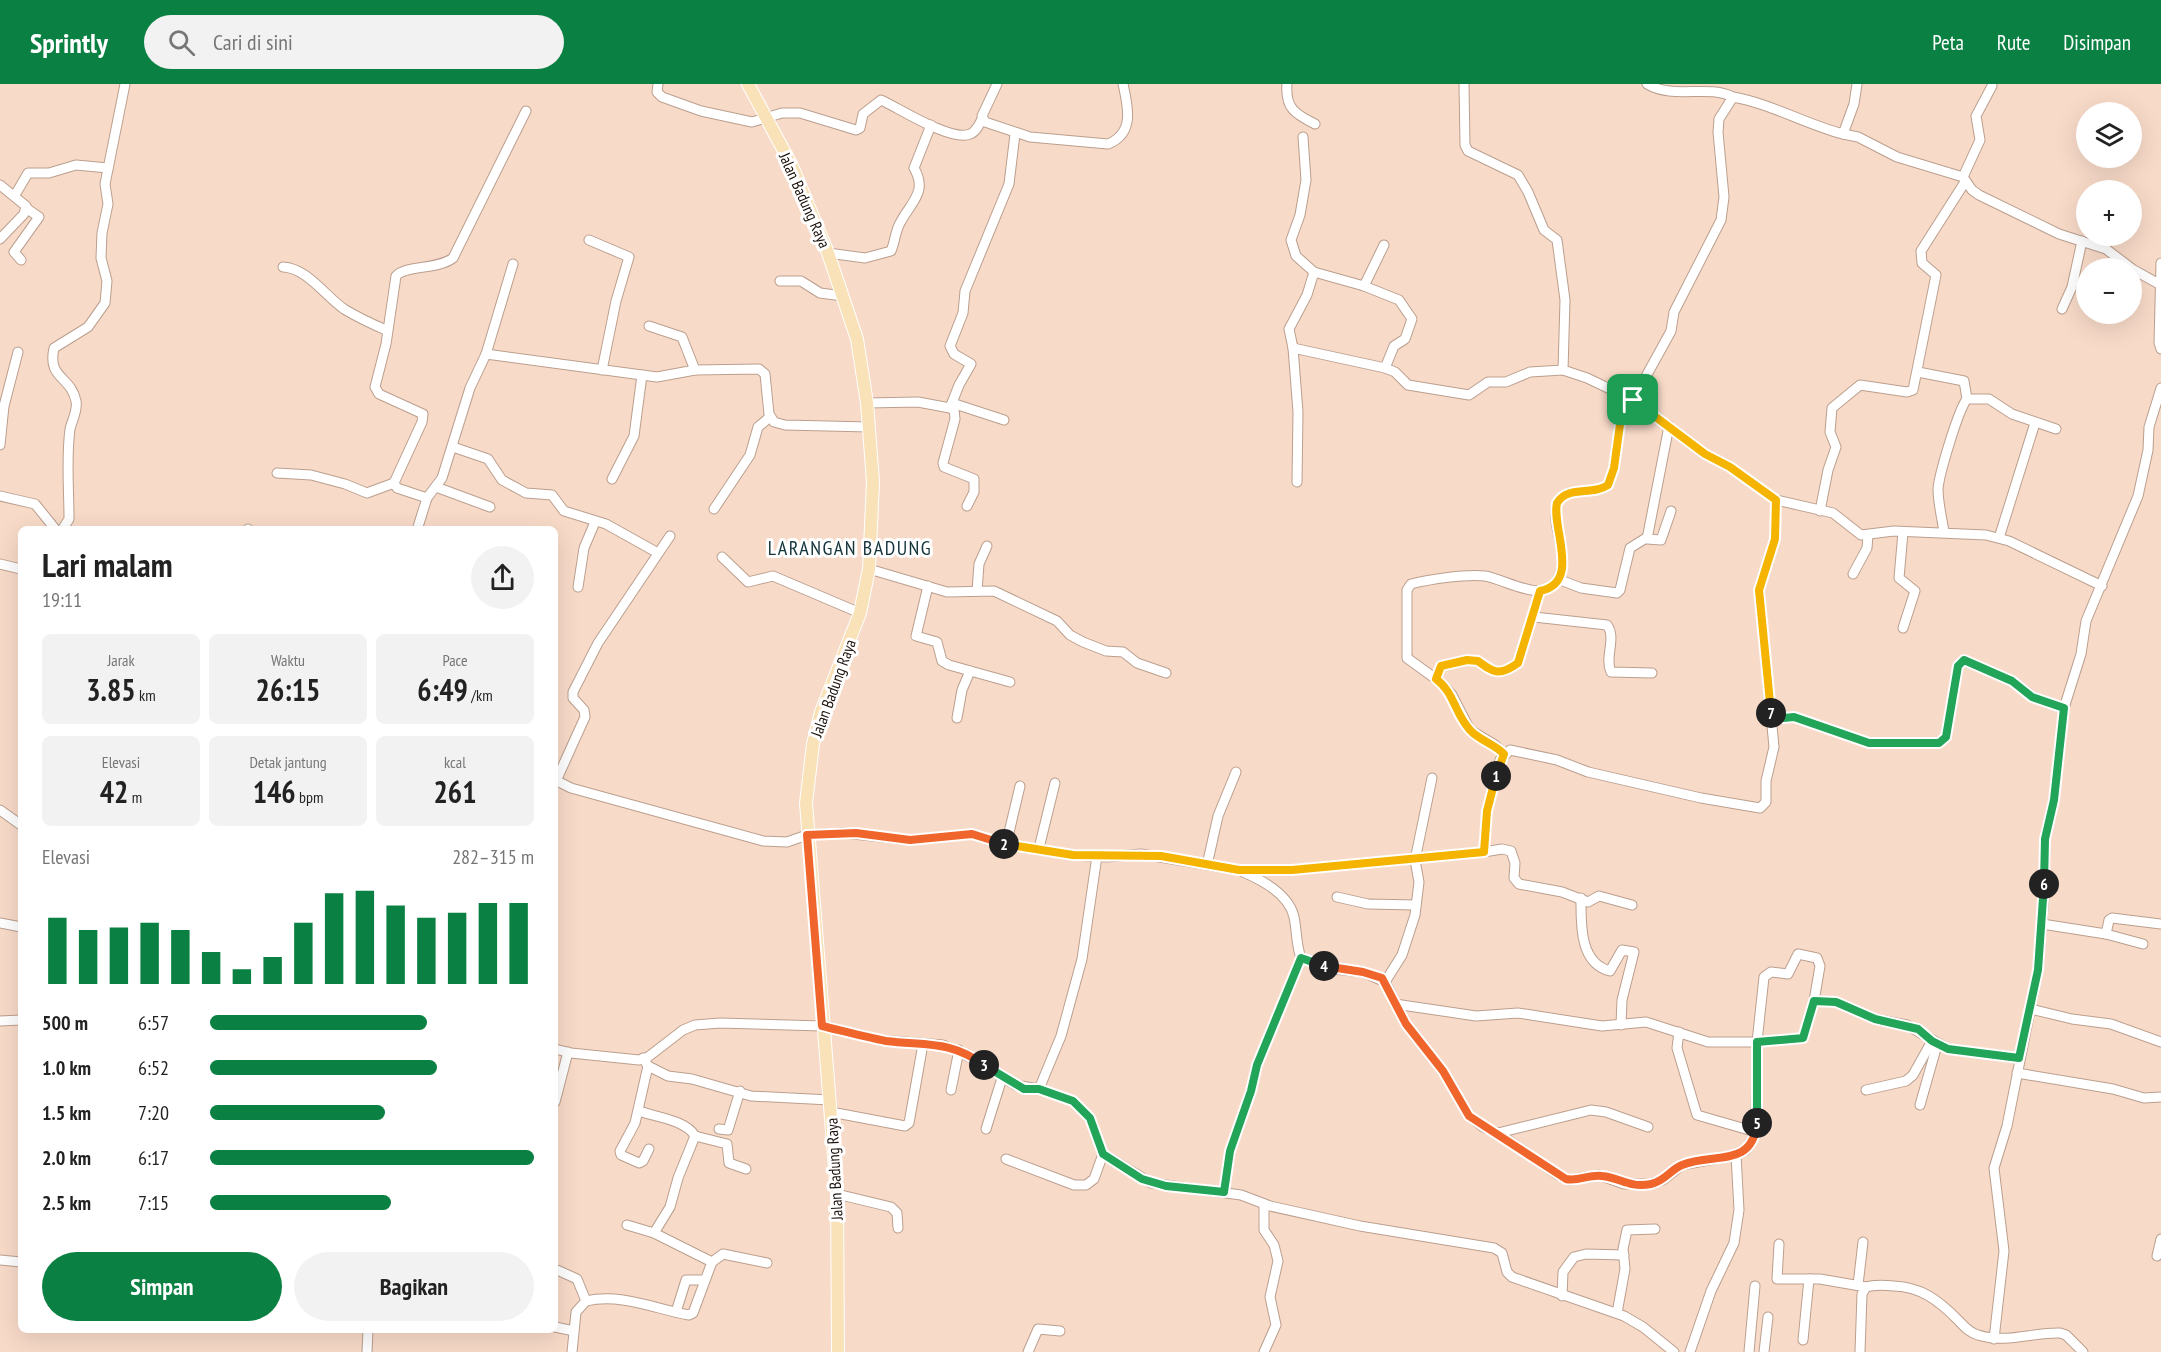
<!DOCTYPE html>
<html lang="id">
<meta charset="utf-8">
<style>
:root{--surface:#fff;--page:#f2f2f2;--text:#222;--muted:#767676;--accent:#0b8043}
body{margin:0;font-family:"PT Sans Narrow",sans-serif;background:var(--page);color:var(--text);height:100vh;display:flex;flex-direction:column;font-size:22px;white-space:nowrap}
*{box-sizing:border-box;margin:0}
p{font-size:20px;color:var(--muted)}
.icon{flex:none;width:33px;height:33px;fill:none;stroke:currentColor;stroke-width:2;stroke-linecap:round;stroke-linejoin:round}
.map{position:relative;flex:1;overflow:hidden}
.drawer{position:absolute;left:18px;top:442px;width:540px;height:807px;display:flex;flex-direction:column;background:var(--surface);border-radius:9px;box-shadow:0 6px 24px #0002}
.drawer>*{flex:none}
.tools{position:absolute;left:2076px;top:18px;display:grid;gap:12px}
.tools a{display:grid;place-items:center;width:66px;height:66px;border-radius:50%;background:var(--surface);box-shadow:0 6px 24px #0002;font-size:30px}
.pin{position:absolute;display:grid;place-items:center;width:51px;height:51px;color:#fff;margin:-26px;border-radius:12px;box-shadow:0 3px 9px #0006}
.km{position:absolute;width:30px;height:30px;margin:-15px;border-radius:50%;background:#222;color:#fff;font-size:16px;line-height:30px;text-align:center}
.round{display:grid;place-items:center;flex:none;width:63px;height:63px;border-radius:32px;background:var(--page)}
.overview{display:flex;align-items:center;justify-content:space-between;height:102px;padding:0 24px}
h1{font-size:33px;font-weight:700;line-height:45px}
.figures{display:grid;grid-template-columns:repeat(3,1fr);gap:9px;height:102px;padding:6px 24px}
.figures div{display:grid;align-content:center;border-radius:9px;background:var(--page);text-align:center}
.figures b{font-size:30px;font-weight:700}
.figures small{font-size:16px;font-weight:400}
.figures p{font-size:16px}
.chart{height:168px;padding:12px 24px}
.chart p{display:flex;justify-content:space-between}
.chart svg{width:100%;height:108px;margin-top:6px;stroke:var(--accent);stroke-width:6}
.cta{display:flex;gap:12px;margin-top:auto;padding:12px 24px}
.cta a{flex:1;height:69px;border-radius:36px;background:var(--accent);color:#fff;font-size:24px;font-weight:700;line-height:69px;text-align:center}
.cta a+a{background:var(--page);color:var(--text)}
ul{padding:0 24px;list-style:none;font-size:20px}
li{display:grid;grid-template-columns:96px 72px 1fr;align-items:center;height:45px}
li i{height:15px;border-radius:8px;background:var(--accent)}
header{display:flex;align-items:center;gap:36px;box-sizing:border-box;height:84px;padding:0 30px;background:var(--accent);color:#fff}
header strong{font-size:28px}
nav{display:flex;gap:33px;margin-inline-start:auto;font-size:21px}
.search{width:420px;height:54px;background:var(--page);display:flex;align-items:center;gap:15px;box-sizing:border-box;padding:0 21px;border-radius:33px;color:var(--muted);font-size:22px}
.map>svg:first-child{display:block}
</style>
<header>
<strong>Sprintly</strong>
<div class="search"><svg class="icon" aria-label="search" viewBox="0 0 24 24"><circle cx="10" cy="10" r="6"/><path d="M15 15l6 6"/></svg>Cari di sini</div>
<nav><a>Peta</a><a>Rute</a><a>Disimpan</a></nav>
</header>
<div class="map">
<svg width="2161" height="1268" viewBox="0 0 2161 1268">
<rect width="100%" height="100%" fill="#f8dac8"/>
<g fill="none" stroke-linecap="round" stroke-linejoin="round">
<defs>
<g id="minor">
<path d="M 658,0 L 657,8 L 662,13 L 701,27 L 752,38 L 782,29 L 800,29 L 856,46 L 860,44 L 863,30 L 881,16 C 899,24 951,58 970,50 C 976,48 979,41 982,35"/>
<path d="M 997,0 L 982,32 L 985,38 L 1030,53 L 1108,60 C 1135,49 1128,23 1123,0"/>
<path d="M 1287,0 C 1285,24 1295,30 1315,40"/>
<path d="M 1464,0 L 1465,61 L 1468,67 L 1518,91 L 1528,108 L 1544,146 L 1557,156 L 1565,216 L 1563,286 L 1587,294 L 1631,315 L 1705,370 L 1730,383 L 1776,416 L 1833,429 L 1861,451 L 1894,447 L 1986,451 L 2009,457 L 2102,502"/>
<path d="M 1647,0 C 1674,16 1707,0 1733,13"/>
<path d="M 1843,50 L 1858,53 L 1897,73 L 1963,93 L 1972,106 L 1979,111 L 2059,150 L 2106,165 L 2131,184"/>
<path d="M 1303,53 L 1306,96 L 1300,131 L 1291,156 L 1296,172 L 1314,188"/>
<path d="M 1963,93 L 1980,56 L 1976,32 L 1992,2"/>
<path d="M 0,101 L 26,122 L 24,130 L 0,155"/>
<path d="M 15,111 L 28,89 L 49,89 L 76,81 L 108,84"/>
<path d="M 589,156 L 629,173 L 616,217 L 602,286"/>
<path d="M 828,169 L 865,174 L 891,167 C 895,158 895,148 900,139 C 911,118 928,108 914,84 L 931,41"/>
<path d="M 21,176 L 14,168 L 39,133 L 26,124"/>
<path d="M 2161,179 L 2159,259 L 2161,265"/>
<path d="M 283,183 C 307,184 325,212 344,225 C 357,233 372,240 386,246"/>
<path d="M 2132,185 L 2159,200"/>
<path d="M 780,197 L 801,197 L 820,209 L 843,212"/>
<path d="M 1364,202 L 1399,216 L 1412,235 L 1405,255 L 1394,262 L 1385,284"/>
<path d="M 2062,225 L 2072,203 L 2082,157"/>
<path d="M 649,242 L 682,253 L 695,286"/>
<path d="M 1293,264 L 1385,284 L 1395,288 L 1408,301 L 1469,311 L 1488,298 L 1506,298 L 1530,288 L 1563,286"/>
<path d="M 486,270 L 513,180"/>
<path d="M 1918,288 L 1964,297 L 1967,315"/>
<path d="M 1633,316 L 1671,247 L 1674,228 L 1721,136 L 1724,113 L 1718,48 L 1719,35 L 1733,13 C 1772,20 1805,40 1843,50 L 1854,20 L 1857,0"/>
<path d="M 867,319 L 918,318 L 950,324 L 959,301 L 971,280 L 954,270 L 950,262 L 963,229 L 965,207 L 1009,100 L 1015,50"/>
<path d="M 952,319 L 1004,336"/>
<path d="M 950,324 L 954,325 L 955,335 L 943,379 L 944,383 L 974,395 L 974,408 L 967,422"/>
<path d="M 1669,342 L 1647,455 L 1661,456 L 1671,427"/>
<path d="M 0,361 L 4,322 L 18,268"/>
<path d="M 453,363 L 488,375 L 502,396 L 526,409 L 552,411 L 564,427 L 606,440 L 658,469"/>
<path d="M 277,389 L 311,391 L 345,400 L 367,409 L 394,399"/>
<path d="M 612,395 L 634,352 L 642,291"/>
<path d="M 1297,398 L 1298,328 L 1293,264 L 1289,245 L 1307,211 L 1314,188 L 1364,202 L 1384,161"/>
<path d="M 436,403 L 490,423"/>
<path d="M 0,412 L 35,420 L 56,446"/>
<path d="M 427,414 L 397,404 L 394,399 L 422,338 L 423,330 L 379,310 L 375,303 L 386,260 L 396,192 C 405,181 437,186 453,174 L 526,27"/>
<path d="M 714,425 L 750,371 L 758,343 L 770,333"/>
<path d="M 1820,427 L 1828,386 L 1836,363 L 1830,348 L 1832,324 L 1860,301 L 1907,308 L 1913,306 L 1936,191 L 1922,179 L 1921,167 L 1965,98"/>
<path d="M 62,446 L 69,435 C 69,405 66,374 70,345 C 72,336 78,327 76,317 C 71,292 47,295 54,264 L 88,243 L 105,219 L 107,197 L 101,174 L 102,149 L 108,120 L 105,100 L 125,0"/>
<path d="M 248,446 L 248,445"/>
<path d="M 417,446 L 427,414 L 442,394 L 470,304 L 486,270 L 657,293 L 695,286 L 759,285 L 765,290 L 769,330 L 774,338 L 785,341 L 869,343"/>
<path d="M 1903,448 L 1899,494 L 1915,507 L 1903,544"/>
<path d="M 1944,448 C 1942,434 1938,419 1938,405 C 1939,391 1958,326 1967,315 L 1989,315 L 2012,330 L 2056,345"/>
<path d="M 1999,454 L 2035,339"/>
<path d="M 722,473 L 748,498 L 773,492 L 860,529"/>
<path d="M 0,480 L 21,485"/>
<path d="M 869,485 L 947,508 L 994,507 L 1057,537 L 1070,551 L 1083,558 L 1106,567 L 1123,568 L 1137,579 L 1166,589"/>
<path d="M 1853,490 L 1867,464 L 1868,451"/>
<path d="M 1558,495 L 1581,504 L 1617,509 L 1620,506 L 1630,464 L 1646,454"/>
<path d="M 928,502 L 916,552 L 937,558 L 942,577 L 949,581 L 1010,598"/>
<path d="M 578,503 L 584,464 L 595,438"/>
<path d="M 977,507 L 979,480 L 987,462"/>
<path d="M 1534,533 L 1607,541 C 1617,554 1604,573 1611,588 L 1652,589"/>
<path d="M 1436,595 L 1441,582 L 1467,576 L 1478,577 C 1493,589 1500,593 1518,579 L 1540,507"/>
<path d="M 957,634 L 962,606 L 970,587"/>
<path d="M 1772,635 L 1794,633 L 1869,659 L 1939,659 L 1946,653 L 1958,582 L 1964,576 L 2012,597 L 2033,613 L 2064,624"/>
<path d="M 1504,670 L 1495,661 L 1470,646 L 1452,611 L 1440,598 L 1407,574 L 1407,506 L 1411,500 C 1430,495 1466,490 1485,492 C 1509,496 1551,526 1561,487 C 1567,463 1551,442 1557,419 C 1568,401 1592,412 1608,401 L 1614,384 L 1624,311"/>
<path d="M 555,696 L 571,704 L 763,757 L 787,758 L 807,751 L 844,749 L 910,756 L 972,750 L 1002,760 L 1073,771 L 1107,773 L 1141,770 L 1239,786 L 1292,786 L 1484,768 L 1487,727 L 1500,676 L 1510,666 L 1557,676 L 1588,688 L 1701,714 L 1760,724 L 1766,718 L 1766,697 L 1774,663 L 1759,506 L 1775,455 L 1776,416"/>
<path d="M 556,697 L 585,633 L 584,626 L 573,614 L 573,608 L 598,559 L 670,452"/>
<path d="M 0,726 L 21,741"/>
<path d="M 1006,761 L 1020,702"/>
<path d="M 1039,764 L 1055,699"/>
<path d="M 1484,768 L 1502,765 L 1511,767 L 1515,779 L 1514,794 L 1519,800 L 1562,808 L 1588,818 L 1599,812 L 1632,821"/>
<path d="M 1207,781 L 1218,732 L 1236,688"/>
<path d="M 1243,788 C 1262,796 1289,810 1294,833 C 1297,847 1296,861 1301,874 L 1333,885 L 1363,888 L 1385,898 L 1406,940 L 1443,987 L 1469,1032 L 1483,1043 L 1498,1049 L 1591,1026 L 1606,1028 L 1648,1043"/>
<path d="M 1337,813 L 1368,820 L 1416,821"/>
<path d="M 1581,814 C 1581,839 1579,879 1610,887 L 1622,866 L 1634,868 L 1622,916 L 1621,941"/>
<path d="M 0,839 L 21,843"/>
<path d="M 2042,840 L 2106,850 L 2143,860"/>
<path d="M 2106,850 L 2109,836 L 2112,834 L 2161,840"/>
<path d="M 1385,898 L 1402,871 L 1415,831 L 1419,798 L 1415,776 L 1432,694"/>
<path d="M 1395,920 L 1476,932 L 1518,929 L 1602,942 L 1646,938 L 1708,958 L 1757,958 L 1803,954 L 1814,917 L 1836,918 L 1875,935 L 1907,941 L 1948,965 L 2019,974"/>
<path d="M 2031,925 L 2072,935 L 2111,940 L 2161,958"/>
<path d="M 0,937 L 21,936"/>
<path d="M 1679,948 L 1677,964 L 1697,1031 L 1756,1048"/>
<path d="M 555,965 L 571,969 L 639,976 L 648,973 L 683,946 L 695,941 L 720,939 L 822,942 L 880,956 L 943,961 L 978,977 L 1015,1001 L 1039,1005 L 1073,1017 L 1090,1034 L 1103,1070 L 1151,1099 L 1241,1111 L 1270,1122 L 1360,1142 L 1494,1164 L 1502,1169 L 1507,1188 L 1512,1193 L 1624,1232 L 1643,1243 L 1674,1268"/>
<path d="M 643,974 L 648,982 L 668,992 L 692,995 L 751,1012 L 830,1016"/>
<path d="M 648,982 L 635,1039 L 620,1067 L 621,1071 L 639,1079 L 643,1077 L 649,1065"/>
<path d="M 2017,989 L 2113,1005 L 2144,1014 L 2161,1013"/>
<path d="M 1039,1005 L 1061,952 L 1082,875 L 1097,772"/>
<path d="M 951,1006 L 959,966"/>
<path d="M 1866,1006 L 1906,997 L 1913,991 L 1932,957"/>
<path d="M 555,1018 L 568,968"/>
<path d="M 1920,1021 L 1937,961"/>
<path d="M 639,1027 C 655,1033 686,1036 695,1052 L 678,1094 L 670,1123 L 654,1149"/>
<path d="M 831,1028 L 905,1042 L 909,1039 L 923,960"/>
<path d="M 719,1045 L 728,1046 L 740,1007"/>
<path d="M 986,1045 L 1002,994"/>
<path d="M 1498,1049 L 1558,1091 L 1570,1096 L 1599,1091 L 1624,1100 L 1650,1100 L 1663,1096 L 1682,1081 L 1736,1071 L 1739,1126 L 1734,1159 L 1711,1207 L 1690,1268"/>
<path d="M 695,1052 L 727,1060 L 729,1079 L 746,1085"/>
<path d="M 1736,1071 L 1746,1066 L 1756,1048 L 1757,958 L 1764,893 L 1771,888 L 1788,890 L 1798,870 L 1817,874 L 1820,882 L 1814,917"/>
<path d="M 1006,1075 L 1074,1101 L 1086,1101 L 1094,1095 L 1103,1070"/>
<path d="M 1224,1108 L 1230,1067 L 1251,1007 L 1257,981 L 1301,874"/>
<path d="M 837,1110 L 891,1123 L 897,1129 L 898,1144"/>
<path d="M 1779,1160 L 1777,1195 L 1820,1195 L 1866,1203"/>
<path d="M 2157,1172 L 2161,1155"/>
<path d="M 0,1176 L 21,1178"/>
<path d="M 712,1178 L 723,1170 L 767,1179"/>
<path d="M 557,1186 L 577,1195 L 586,1217"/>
<path d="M 1858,1201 L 1863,1158"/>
<path d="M 1562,1212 L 1563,1188 L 1574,1173 L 1586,1170 L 1624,1171"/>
<path d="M 676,1228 L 686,1196 L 705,1196"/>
<path d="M 1617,1229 L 1625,1185 L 1623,1165 L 1627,1146 L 1655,1145"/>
<path d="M 555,1243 L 574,1247"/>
<path d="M 1994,1255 L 2004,1167 L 1994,1084 L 2007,1042 L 2038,886 L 2044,811 L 2045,755 L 2054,716 L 2064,624 L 2081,570 L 2086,537 L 2138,412 L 2148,366 L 2149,343 L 2161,304"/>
<path d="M 1803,1256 L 1809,1195"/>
<path d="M 367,1268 L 368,1246"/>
<path d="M 572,1268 L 576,1228 L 586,1217 C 621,1209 655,1225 689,1231 L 693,1229 L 712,1178 L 654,1149 L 627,1141"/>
<path d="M 1028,1268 L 1038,1245 L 1060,1247"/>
<path d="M 1264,1268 L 1276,1241 L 1270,1213 L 1278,1177 L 1274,1161 L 1264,1146 L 1264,1120"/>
<path d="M 1749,1268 L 1755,1202"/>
<path d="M 1764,1268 L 1768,1233"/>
<path d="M 1860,1268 L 1862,1210 L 1866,1203 C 1875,1200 1885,1201 1894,1202 C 1921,1203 1938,1216 1957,1235 C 1963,1241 1969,1249 1978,1251 C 2006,1260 2033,1248 2060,1249 L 2066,1251 L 2083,1268"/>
</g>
<path id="major" d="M 748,0 L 792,82 L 828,169 L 857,255 L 867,319 L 873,398 L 869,485 L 860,529 L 821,628 L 813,660 L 806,719 L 837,1110 L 838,1268"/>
</defs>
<use href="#minor" stroke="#bb9f8e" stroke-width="11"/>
<use href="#major" stroke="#fff" stroke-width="14"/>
<use href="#minor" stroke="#fff" stroke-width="9"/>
<use href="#major" stroke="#f9e1b8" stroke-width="12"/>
</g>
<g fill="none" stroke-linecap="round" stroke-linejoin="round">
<defs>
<path id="split-1" d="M 1496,692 L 1504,670 C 1494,660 1479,656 1470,646 C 1455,630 1454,608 1436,595 L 1441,582 L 1467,576 L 1478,577 C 1493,588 1499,593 1518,579 L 1540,507 C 1582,499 1551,443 1557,419 C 1568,401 1592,412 1608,401 L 1614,384 L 1624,311 L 1633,316"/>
<path id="split-2" d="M 1004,760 L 1073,771 L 1161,772 L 1239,786 L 1292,786 L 1484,768 L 1487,727 L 1496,692"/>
<path id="split-3" d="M 984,981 C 949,956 926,962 886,957 C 865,953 843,947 822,942 L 807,751 L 856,749 L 910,756 L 972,750 L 1004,760"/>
<path id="split-4" d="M 984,981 L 1024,1005 L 1039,1005 L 1073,1017 L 1090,1034 L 1103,1070 L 1142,1095 L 1166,1102 L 1224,1108 L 1230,1067 L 1251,1007 L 1257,981 L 1301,874 L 1324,882"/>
<path id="split-5" d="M 1324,882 L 1363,888 L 1382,894 L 1406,940 L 1443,987 L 1469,1032 L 1566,1095 C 1578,1098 1589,1090 1602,1092 C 1621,1094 1628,1104 1651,1100 C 1665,1097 1670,1086 1682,1081 C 1713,1068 1752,1085 1757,1039"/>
<path id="split-6" d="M 1757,1039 L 1757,958 L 1803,954 L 1814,917 L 1836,918 L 1875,935 L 1918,945 L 1932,957 L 1948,965 L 2019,974 L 2038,886 L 2044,800"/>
<path id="split-7" d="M 1771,629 L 1772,635 L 1794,633 L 1869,659 L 1939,659 L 1946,653 L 1958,582 L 1964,576 L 2012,597 L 2032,613 L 2064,624 L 2054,716 L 2045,755 L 2044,800"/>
<path id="split-8" d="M 1633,316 L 1705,370 L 1730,383 L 1776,416 L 1775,455 L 1759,506 L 1771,629"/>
</defs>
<use href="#split-1" stroke="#fff" stroke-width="12"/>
<use href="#split-2" stroke="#fff" stroke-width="12"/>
<use href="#split-3" stroke="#fff" stroke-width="12"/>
<use href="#split-4" stroke="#fff" stroke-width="12"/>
<use href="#split-5" stroke="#fff" stroke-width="12"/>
<use href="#split-6" stroke="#fff" stroke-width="12"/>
<use href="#split-7" stroke="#fff" stroke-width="12"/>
<use href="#split-8" stroke="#fff" stroke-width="12"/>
<use href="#split-1" stroke="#f5b400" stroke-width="8"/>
<use href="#split-2" stroke="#f5b400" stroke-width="8"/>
<use href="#split-3" stroke="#f0652b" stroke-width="8"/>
<use href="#split-4" stroke="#22a559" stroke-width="8"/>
<use href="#split-5" stroke="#f0652b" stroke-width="8"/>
<use href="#split-6" stroke="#22a559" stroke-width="8"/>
<use href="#split-7" stroke="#22a559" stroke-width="8"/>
<use href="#split-8" stroke="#f5b400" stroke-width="8"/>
</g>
<g text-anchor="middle" stroke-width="6" stroke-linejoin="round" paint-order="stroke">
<g font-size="16" fill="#1c120c" stroke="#fff">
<text transform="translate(805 116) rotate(66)" y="6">Jalan Badung Raya</text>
<text transform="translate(833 604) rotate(-70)" y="6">Jalan Badung Raya</text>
<text transform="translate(834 1085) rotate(-93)" y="6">Jalan Badung Raya</text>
</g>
<g font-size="20" letter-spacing="1.5" fill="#13353a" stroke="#fff">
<text x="850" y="471">LARANGAN BADUNG</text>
</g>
</g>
</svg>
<div class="tools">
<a><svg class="icon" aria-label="layers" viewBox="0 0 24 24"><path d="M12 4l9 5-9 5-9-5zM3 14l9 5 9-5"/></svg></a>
<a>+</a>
<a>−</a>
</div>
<div class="pin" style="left:1633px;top:316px;background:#1e9e55"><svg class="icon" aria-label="arrive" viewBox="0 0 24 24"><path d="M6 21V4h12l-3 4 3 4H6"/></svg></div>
<b class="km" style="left:1496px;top:692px">1</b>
<b class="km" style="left:1004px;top:760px">2</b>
<b class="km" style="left:984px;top:981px">3</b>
<b class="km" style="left:1324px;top:882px">4</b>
<b class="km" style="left:1757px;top:1039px">5</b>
<b class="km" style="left:2044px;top:800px">6</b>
<b class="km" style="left:1771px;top:629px">7</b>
<section class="drawer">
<div class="overview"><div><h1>Lari malam</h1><p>19:11</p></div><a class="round"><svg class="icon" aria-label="share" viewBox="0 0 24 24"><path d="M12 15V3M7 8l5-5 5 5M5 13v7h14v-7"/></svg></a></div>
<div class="figures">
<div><p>Jarak</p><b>3.85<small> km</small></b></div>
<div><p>Waktu</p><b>26:15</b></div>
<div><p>Pace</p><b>6:49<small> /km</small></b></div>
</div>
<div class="figures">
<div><p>Elevasi</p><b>42<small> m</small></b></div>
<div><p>Detak jantung</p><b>146<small> bpm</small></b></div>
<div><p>kcal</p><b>261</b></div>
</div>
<div class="chart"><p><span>Elevasi</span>282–315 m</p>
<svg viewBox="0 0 160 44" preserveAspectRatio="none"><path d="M5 44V17M15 44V22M25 44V21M35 44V19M45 44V22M55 44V31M65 44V38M75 44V33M85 44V19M95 44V7M105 44V6M115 44V12M125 44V17M135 44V15M145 44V11M155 44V11"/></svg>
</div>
<ul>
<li><b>500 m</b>6:57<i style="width:67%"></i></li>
<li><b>1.0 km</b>6:52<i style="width:70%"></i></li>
<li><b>1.5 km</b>7:20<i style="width:54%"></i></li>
<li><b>2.0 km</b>6:17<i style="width:100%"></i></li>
<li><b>2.5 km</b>7:15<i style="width:56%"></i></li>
</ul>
<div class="cta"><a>Simpan</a><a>Bagikan</a></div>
</section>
</div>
